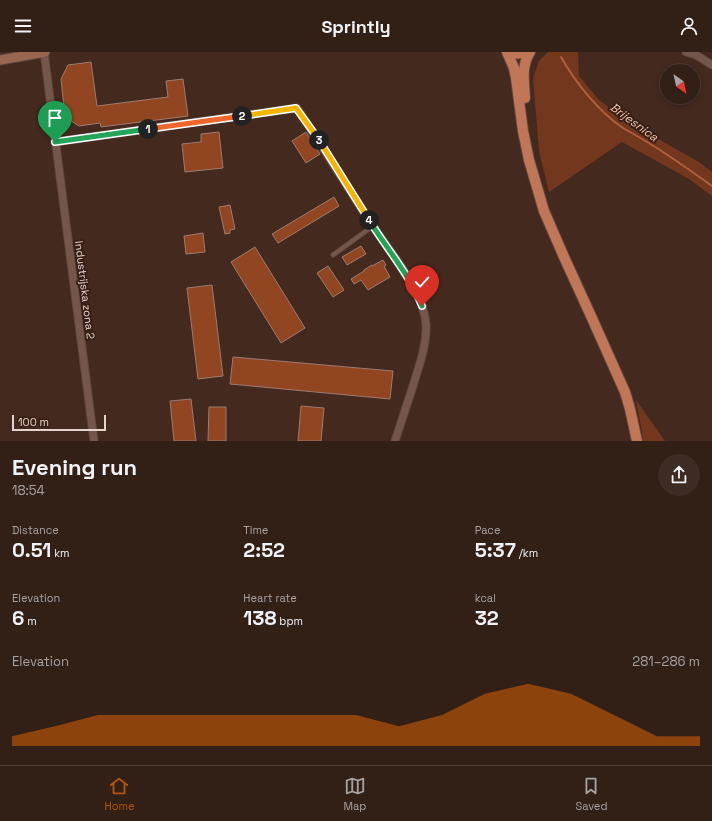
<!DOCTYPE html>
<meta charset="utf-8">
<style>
:root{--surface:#321f16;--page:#3d2c23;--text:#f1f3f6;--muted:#a8a2a1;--line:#4d3d35;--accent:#b45309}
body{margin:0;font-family:"Space Grotesk",sans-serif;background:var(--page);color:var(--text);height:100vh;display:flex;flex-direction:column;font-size:15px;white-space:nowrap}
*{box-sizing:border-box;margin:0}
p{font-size:13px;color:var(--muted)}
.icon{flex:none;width:22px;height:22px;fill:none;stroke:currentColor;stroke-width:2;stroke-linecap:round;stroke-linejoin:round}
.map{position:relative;height:389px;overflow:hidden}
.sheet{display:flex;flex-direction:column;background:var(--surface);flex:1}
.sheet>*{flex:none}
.needle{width:26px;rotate:147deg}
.fabs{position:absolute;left:660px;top:12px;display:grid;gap:8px}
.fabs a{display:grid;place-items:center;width:40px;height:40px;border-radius:50%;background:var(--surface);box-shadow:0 2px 6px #0003,0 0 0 1px var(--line);font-size:20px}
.scale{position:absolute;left:12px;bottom:10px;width:94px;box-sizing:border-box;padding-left:4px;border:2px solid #e5d4cd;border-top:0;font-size:11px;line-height:14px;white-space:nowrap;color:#e5d4cd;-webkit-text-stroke:3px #381f15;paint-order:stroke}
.pin{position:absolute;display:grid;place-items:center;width:34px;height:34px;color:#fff;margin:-41px -17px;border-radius:50% 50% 50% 0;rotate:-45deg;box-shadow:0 0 4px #0007}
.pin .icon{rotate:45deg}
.km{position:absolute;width:20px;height:20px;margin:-10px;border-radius:50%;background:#222;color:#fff;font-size:11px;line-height:20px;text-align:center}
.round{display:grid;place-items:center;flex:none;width:42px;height:42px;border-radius:21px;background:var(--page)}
.head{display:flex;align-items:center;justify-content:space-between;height:68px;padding:0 12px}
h1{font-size:22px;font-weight:600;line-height:30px}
.stats{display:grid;grid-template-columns:repeat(3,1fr);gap:6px;height:68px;padding:4px 12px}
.stats div{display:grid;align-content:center}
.stats b{font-size:20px;font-weight:600}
.stats small{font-size:11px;font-weight:400}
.stats p{font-size:11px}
.chart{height:112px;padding:8px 12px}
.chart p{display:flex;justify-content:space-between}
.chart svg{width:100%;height:72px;margin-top:4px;fill:var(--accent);opacity:.7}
header{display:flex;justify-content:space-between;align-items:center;height:52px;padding:0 12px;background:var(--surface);font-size:18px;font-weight:600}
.tab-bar{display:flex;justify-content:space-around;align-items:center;height:56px;border-top:1px solid var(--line);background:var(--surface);font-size:11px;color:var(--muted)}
.tab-bar a{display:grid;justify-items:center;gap:2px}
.tab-bar .current{color:var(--accent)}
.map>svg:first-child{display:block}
</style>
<header><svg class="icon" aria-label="menu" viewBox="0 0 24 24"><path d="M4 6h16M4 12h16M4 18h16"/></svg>Sprintly<svg class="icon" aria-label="person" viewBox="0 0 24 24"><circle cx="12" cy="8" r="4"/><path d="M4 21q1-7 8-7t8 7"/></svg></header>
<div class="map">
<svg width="712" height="389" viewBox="0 0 712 389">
<rect width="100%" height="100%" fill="#43291e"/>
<g fill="#73371d">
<path d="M 548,0 L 578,0 L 579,24 L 599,48 L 630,71 L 699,110 L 712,120 L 712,144 L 689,127 L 622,90 L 549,140 L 539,99 L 533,26 L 539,9 Z"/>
<path d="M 636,348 L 665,389 L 643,389 L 642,380 Z"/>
</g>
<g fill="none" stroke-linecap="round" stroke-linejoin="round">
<path stroke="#b05f3d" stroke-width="2" d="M 561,5 C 575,30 599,60 623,76 C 630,80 637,84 644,88 C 667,102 690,118 712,134"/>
</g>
<g fill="#924521" stroke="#9c7c70">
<path d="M 91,10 L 97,54 L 168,45 L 166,29 L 183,27 L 188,64 L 101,75 L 100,71 L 79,74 L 65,65 L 61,27 L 68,13 Z"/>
<path d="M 219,80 L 223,116 L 185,120 L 182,92 L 201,90 L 201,82 Z"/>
<path d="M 306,80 L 320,102 L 306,111 L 292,89 Z"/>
<path d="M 334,145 L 339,154 L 278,191 L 272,182 Z"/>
<path d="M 230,153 L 235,177 L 230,178 L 230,181 L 225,182 L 219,155 Z"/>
<path d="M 203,181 L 205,200 L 186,202 L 184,184 Z"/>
<path d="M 361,194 L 366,202 L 347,213 L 342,205 Z"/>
<path d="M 255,195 L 305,276 L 281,291 L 231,210 Z"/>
<path d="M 383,208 L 386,213 L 384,214 L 390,225 L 368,238 L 361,228 L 354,232 L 351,227 L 364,219 L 364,218 L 372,213 L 372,214 Z"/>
<path d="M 328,214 L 344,238 L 333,245 L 317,221 Z"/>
<path d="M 212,233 L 223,324 L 198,327 L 187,236 Z"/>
<path d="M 233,305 L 393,319 L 390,347 L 230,332 Z"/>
<path d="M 191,347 L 196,389 L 174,389 L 170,349 Z"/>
<path d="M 301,354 L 324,356 L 321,389 L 298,389 Z"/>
<path d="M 209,355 L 226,355 L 226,389 L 208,389 Z"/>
</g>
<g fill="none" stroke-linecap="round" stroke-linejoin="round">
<defs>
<path id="lane" d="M 333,203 L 373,174"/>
<g id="street">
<path d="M 44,0 L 94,389"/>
<path d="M 686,0 L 696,3 L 712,13"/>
<path d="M 55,90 L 297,56 C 323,95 347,135 373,174 C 391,202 423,237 426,272 C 427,293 419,314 413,334 C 407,352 401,371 395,389"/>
</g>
<path id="secondary" d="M 0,8 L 45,0"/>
<g id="primary">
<path d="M 507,0 L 514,16 L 516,26 L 523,79 L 529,108 L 544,159 L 564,205 L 591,264 L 625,340 L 630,357 L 637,389"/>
<path d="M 509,0 C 515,2 521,2 527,0"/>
<path d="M 525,46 C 524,30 521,14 530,0"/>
</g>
</defs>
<use href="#lane" stroke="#5e483e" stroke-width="5.5"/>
<use href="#street" stroke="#5e483e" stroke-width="9"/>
<use href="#secondary" stroke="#5e483e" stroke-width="11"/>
<use href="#primary" stroke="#5e483e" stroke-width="12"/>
<use href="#lane" stroke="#74564a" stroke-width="3.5"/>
<use href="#street" stroke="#74564a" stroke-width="7"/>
<use href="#secondary" stroke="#9a6650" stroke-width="9"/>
<use href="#primary" stroke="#c07657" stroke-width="10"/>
</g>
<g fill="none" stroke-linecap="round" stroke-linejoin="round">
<defs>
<path id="split-1" d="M 55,90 L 148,77"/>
<path id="split-2" d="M 148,77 L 242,64"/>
<path id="split-3" d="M 242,64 L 296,56 L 319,88"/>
<path id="split-4" d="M 319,88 L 369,168"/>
<path id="split-5" d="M 369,168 C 387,197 409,222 422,254"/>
</defs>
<use href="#split-1" stroke="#fff" stroke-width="8"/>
<use href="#split-2" stroke="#fff" stroke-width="8"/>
<use href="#split-3" stroke="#fff" stroke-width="8"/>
<use href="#split-4" stroke="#fff" stroke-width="8"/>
<use href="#split-5" stroke="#fff" stroke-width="8"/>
<use href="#split-1" stroke="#22a559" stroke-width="5"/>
<use href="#split-2" stroke="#f0652b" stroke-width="5"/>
<use href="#split-3" stroke="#f5b400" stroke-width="5"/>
<use href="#split-4" stroke="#f5b400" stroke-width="5"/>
<use href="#split-5" stroke="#22a559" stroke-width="5"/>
</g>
<g text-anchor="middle" stroke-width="4" stroke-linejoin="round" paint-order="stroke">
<g font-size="11" fill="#e5d4cd" stroke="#381f15">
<text transform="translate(85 238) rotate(83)" y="4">Industrijska zona 2</text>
</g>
<g font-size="12" font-style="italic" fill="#f0c2b0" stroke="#381f15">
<text transform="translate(634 70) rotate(36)" y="4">Brijesnica</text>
</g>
</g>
</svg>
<div class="fabs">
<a><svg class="needle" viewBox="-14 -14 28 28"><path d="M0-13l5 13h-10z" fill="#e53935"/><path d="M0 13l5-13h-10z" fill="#a8a2a1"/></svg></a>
</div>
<div class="scale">100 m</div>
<div class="pin" style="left:55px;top:90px;background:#1e9e55"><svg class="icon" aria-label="arrive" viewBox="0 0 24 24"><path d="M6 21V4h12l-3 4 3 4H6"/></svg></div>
<div class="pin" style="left:422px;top:254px;background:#d93025"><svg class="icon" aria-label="check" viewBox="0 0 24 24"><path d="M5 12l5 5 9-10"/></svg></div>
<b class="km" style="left:148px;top:77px">1</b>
<b class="km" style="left:242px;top:64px">2</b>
<b class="km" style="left:319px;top:88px">3</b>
<b class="km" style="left:369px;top:168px">4</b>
</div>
<section class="sheet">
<div class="head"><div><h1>Evening run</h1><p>18:54</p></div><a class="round"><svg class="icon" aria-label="share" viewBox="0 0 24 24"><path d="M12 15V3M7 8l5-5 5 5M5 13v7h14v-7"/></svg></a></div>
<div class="stats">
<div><p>Distance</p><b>0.51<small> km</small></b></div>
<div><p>Time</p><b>2:52</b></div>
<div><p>Pace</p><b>5:37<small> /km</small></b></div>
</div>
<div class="stats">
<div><p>Elevation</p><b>6<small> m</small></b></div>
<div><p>Heart rate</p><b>138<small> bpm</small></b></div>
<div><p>kcal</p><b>32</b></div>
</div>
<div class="chart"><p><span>Elevation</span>281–286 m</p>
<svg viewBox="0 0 160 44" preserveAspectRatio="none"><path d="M0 44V38L10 32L20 25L30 25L40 25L50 25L60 25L70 25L80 25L90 32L100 25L110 12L120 6L130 12L140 25L150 38L160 38V44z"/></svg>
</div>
</section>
<nav class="tab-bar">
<a class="current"><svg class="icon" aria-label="home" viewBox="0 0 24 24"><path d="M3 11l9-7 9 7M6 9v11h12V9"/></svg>Home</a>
<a><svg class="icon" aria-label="map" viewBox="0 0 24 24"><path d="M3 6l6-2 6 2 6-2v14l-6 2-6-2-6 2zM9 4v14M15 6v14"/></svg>Map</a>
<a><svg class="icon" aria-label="saved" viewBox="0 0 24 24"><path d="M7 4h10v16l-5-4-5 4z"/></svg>Saved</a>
</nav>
